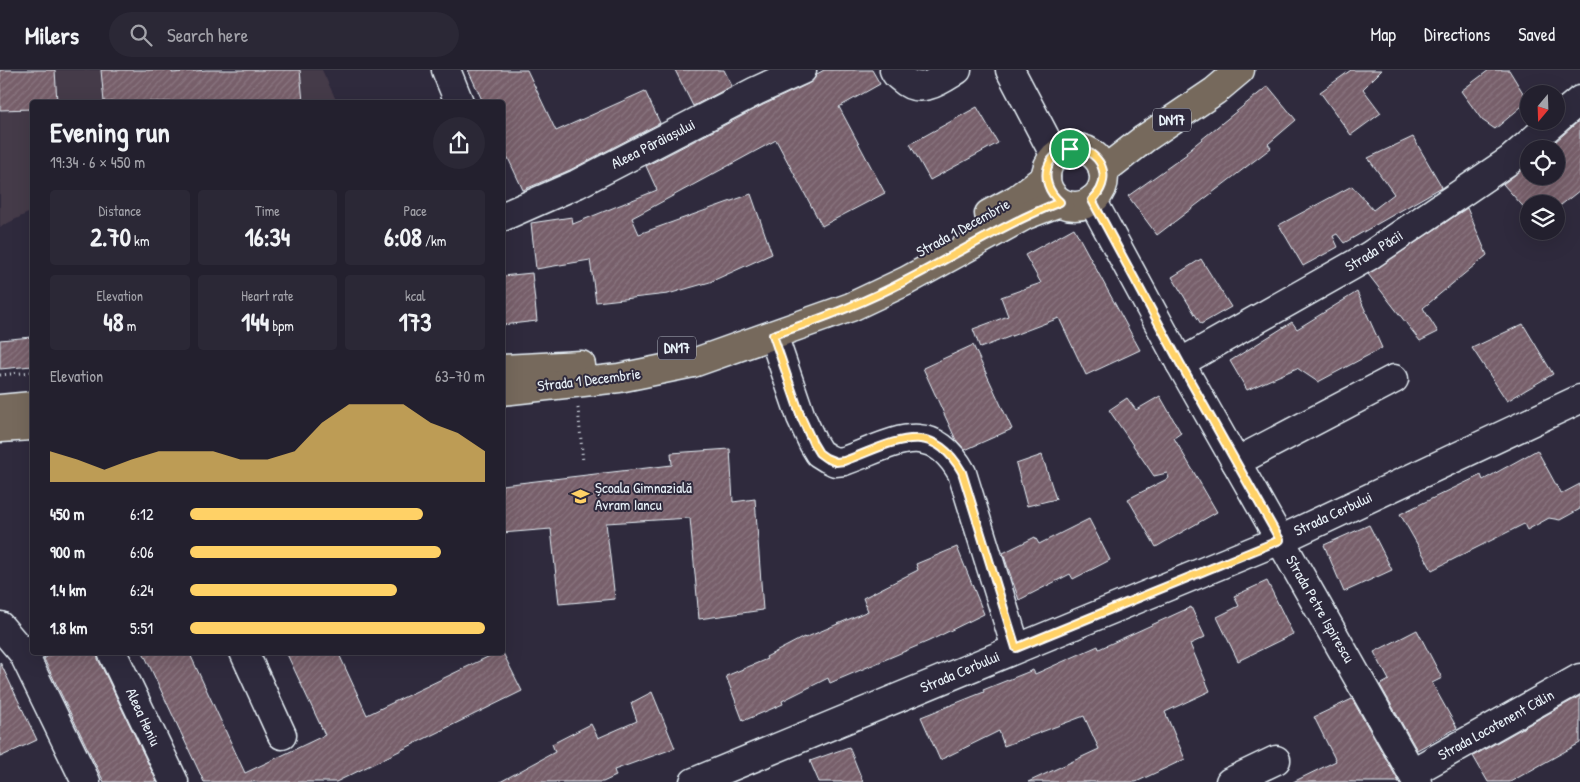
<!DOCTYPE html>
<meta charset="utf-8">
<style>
:root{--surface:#23202e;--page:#2b2836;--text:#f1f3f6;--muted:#a3a3aa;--line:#403e4a;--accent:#ffd166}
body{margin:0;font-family:"Patrick Hand",sans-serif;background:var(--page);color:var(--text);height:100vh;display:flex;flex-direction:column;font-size:19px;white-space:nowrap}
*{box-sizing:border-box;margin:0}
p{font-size:16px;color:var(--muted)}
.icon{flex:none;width:28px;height:28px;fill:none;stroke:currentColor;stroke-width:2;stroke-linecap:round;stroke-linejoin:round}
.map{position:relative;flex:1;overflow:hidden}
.side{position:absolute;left:30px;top:30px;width:475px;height:555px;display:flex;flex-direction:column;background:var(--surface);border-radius:5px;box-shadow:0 5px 20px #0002,0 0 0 1px var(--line)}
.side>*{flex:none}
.needle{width:32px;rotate:199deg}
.buttons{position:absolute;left:1520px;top:15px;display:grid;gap:10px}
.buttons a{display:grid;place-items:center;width:45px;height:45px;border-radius:50%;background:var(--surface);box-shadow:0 5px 20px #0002,0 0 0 1px var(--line);font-size:25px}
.pin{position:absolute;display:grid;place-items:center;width:42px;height:42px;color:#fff;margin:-21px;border:2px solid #fff;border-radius:50%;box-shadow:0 1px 5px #0007}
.round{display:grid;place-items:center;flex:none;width:52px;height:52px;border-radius:26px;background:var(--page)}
.head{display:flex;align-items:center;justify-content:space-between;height:85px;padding:0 20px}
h1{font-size:28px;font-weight:700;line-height:38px}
.metrics{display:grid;grid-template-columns:repeat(3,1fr);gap:8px;height:85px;padding:5px 20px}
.metrics div{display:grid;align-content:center;border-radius:5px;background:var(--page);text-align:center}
.metrics b{font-size:25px;font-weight:700}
.metrics small{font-size:14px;font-weight:400}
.metrics p{font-size:14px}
.chart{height:140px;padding:10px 20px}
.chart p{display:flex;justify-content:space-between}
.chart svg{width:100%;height:90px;margin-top:5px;fill:var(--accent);opacity:.7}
ul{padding:0 20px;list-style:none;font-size:16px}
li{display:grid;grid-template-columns:80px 60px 1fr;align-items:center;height:38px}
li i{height:12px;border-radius:6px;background:var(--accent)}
header{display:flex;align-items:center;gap:30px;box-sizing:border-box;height:70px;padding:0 25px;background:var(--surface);border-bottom:1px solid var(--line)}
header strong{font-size:24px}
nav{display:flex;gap:28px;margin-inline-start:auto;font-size:18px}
.search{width:350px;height:45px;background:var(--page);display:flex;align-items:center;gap:12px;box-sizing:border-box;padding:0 18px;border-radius:28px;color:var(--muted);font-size:19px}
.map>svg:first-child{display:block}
</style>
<header>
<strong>Milers</strong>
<div class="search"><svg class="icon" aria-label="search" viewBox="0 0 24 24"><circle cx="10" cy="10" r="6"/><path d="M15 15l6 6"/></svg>Search here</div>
<nav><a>Map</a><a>Directions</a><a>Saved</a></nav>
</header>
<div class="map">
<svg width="1580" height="712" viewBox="0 0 1580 712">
<defs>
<pattern id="building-hatch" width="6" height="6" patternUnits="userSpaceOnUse" patternTransform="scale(1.25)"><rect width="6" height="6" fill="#775f6a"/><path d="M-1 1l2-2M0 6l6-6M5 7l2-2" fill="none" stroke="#8a7680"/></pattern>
</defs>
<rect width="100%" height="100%" fill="#2f2a3d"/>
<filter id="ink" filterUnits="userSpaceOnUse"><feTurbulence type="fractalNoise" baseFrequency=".02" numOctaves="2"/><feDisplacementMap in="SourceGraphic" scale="10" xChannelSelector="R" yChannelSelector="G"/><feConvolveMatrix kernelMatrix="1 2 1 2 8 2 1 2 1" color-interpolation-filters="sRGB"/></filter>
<g filter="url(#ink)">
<path fill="#453a4a" d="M 0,0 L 322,0 L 337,32 L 32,32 L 32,141 L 0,157 Z"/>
<g fill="url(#building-hatch)" stroke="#e8f1f8">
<path d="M 0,0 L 55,0 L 57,32 L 32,32 L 32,39 L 0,40 Z"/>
<path d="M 101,0 L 172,0 L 172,3 L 206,0 L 300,0 L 303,32 L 104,32 Z"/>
<path d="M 468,0 L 527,0 L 556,61 L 645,21 L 660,53 L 570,100 L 523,120 L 502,75 L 502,32 L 483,32 Z"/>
<path d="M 675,0 L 724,0 L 732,16 L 693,36 Z"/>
<path d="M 824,0 L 872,0 L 880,14 L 839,37 L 885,123 L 822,156 L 776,70 L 632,148 L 639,164 L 751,124 L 772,184 L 710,212 L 668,224 L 596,232 L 590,190 L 536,199 L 531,153 L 572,147 L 573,154 L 657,120 L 646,96 L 763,35 L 808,14 L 814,9 L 817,4 Z"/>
<path d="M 1351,0 L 1382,0 L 1363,19 L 1381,43 L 1351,65 L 1320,22 Z"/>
<path d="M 1489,0 L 1509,0 L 1528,31 L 1495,59 L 1482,50 L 1461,21 Z"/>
<path d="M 1268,16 L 1296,50 L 1268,74 L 1271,78 L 1157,165 L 1128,126 L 1187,84 L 1186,82 Z"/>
<path d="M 977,37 L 998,73 L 930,110 L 910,74 Z"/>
<path d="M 1580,50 L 1580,120 L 1556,139 L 1556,134 L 1529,134 L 1529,143 L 1503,114 L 1529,94 L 1529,106 L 1556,106 L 1556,79 L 1547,79 Z"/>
<path d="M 1413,67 L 1442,117 L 1344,173 L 1337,164 L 1333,166 L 1338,177 L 1303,196 L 1279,155 L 1352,116 L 1373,140 L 1394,124 L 1368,88 Z"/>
<path d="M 1467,138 L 1487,185 L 1423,238 L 1438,262 L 1420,271 L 1368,204 Z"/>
<path d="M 1074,158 L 1140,280 L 1086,305 L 1059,248 L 980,278 L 973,259 L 1008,246 L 1001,227 L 1041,213 L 1025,185 Z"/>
<path d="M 1201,189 L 1231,237 L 1201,254 L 1172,207 Z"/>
<path d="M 532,203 L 537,251 L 502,255 L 502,206 Z"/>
<path d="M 1357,222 L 1382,278 L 1318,312 L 1297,298 L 1247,320 L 1230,291 L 1292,252 L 1297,259 Z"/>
<path d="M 1523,254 L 1553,304 L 1507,331 L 1472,278 Z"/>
<path d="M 31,267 L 32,296 L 0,299 L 0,270 Z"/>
<path d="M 973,275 L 1012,359 L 965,380 L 956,370 L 923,298 Z"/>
<path d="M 1160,326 L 1181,363 L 1174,368 L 1217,442 L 1156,477 L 1128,429 L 1169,408 L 1167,403 L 1154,406 L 1109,340 L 1127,328 L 1136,340 Z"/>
<path d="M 730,379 L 733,432 L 755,429 L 763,540 L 699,549 L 690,448 L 606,453 L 615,529 L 559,534 L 551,459 L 502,463 L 502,415 L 672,395 L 671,383 Z"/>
<path d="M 1537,380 L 1561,424 L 1580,414 L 1580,439 L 1560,450 L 1549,448 L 1527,460 L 1524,454 L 1432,500 L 1400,444 L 1481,405 L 1483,410 Z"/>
<path d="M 1042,385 L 1056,429 L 1027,436 L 1016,394 Z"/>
<path d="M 1089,449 L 1110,490 L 1073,509 L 1070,504 L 1019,530 L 1003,483 L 1035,467 L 1039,474 Z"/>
<path d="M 1369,455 L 1392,500 L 1344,522 L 1324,475 Z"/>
<path d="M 957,477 L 984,544 L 929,571 L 830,613 L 828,608 L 782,631 L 783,634 L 743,651 L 726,606 L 767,589 L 766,587 L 804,567 L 805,568 L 868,541 L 863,528 L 918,500 L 916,494 Z"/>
<path d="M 1267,511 L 1293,564 L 1238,591 L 1217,547 L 1239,536 L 1234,526 Z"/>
<path d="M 1191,537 L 1205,567 L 1190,574 L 1210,621 L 1165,642 L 1185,689 L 1136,712 L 1028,712 L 1099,679 L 1084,646 L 1004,676 L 999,661 L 940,690 L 921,647 L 984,622 L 983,620 L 1033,600 L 1035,604 L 1098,576 L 1099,579 Z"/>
<path d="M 1417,560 L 1442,608 L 1432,613 L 1457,658 L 1417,680 L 1380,615 L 1389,610 L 1374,582 Z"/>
<path d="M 502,581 L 522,621 L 336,712 L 204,712 L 143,582 L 189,582 L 245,703 L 325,665 L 286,582 L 338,582 L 367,645 L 498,582 L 502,582 Z"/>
<path d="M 54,582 L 97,582 L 98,589 L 157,712 L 104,712 L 44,589 Z"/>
<path d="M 0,592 L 37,670 L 0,687 Z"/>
<path d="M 652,622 L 675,678 L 614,700 L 616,706 L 603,712 L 500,712 L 555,682 L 552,674 L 591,654 L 598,668 L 637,651 L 631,633 Z"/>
<path d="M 1580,626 L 1580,673 L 1510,712 L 1488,712 L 1473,686 Z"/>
<path d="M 1352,629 L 1399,712 L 1293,712 L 1336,691 L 1314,647 Z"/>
<path d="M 849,677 L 863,712 L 819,712 L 810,691 Z"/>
</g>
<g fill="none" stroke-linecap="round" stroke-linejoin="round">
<defs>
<g id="minor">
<path d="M 446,0 L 459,32"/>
<path d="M 894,0 C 896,5 898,6 902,9 C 920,26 941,10 957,0"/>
<path d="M 1010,0 L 1055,86"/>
<path d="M 1556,50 L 1580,30"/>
<path d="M 1092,130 L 1180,293 L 1417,712"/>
<path d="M 502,147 L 577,114 L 756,21 L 802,0"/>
<path d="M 773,265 L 801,347 L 813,373 L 819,383 L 827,388 L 835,392 L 844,391 C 891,375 930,345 962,403 L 1016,578"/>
<path d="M 1180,293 L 1369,186 L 1510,90 L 1555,51"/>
<path d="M 1236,392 L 1394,309"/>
<path d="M 0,556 L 23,583 L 32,579"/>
<path d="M 112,582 L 174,712"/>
<path d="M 244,582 L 282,665"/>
<path d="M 23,583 L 86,712"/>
<path d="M 1413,702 L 1580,608"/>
<path d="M 694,712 L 1280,470 L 1580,329"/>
<path d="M 1230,712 L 1276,690"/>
</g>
<g id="major">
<circle cx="1075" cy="107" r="29"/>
<path d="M 1103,101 L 1144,69 L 1215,21 L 1240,0"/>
<path d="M 989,144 L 1017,129 L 1046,107"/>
<path d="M 502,299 L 581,295"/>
<path d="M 502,321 L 619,308 L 693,293 L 851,237 L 906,211 L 1026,145 L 1060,132"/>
<path d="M 0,339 L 32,336"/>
<path d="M 0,358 L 32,356"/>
</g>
</defs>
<use href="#minor" stroke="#e8f1f8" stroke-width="31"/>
<use href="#major" stroke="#e8f1f8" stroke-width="31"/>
<g stroke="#e8f1f8" stroke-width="3" stroke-dasharray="1 4" stroke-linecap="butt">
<path d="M 0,305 L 32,302"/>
<path d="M 578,338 L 583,392"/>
</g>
<use href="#minor" stroke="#2f2a3d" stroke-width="28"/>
<use href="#major" stroke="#76695c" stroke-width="28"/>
</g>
</g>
<g fill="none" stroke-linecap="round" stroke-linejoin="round" filter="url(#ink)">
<defs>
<path id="route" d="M 1078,78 C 1105,85 1112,111 1092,130 L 1180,293 L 1280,470 L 1016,578 L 962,402 C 930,345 890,375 844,391 L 836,392 L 826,388 L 819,383 L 813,373 L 801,347 L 773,265 C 819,250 864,233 907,210 C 959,183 1006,153 1060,132 C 1036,111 1045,79 1078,78 Z"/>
</defs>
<use href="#route" stroke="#fff" stroke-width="10"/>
<use href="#route" stroke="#ffd166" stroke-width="6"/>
</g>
<defs>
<symbol id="school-bare" viewBox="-9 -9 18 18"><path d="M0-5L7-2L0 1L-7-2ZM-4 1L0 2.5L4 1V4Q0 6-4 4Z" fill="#ffd166" stroke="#2f2a3d" stroke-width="2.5" paint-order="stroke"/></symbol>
</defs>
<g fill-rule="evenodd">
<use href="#school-bare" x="568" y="414" width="25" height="25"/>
</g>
<g text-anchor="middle" stroke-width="4" stroke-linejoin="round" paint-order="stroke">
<g fill="#2f2a3d" stroke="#b0b5c0" stroke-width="1">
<rect x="1153" y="38.5" width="38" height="23" rx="4"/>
<rect x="658" y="266.5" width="38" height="23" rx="4"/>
</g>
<g font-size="14" font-weight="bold" fill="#e8f1f8">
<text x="1172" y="55">DN17</text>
<text x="677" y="283">DN17</text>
</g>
<g font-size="15" fill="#e8f1f8" stroke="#2f2a3d">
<text transform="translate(653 74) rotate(-27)" y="5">Aleea Pârâiașului</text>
<text transform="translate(963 158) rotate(-29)" y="5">Strada 1 Decembrie</text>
<text transform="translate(1374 181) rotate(-32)" y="5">Strada Păcii</text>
<text transform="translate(589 310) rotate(-7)" y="5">Strada 1 Decembrie</text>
<text transform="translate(1333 444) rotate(-25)" y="5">Strada Cerbului</text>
<text transform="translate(1320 539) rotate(60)" y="5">Strada Petre Ispirescu</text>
<text transform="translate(960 602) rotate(-23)" y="5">Strada Cerbului</text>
<text transform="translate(143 647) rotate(65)" y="5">Aleea Heniu</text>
<text transform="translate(1496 655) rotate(-29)" y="5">Strada Locotenent Călin</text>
</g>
<g font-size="15" fill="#e8f1f8" stroke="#2f2a3d" text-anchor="start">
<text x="595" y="423">Școala Gimnazială<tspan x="595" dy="17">Avram Iancu</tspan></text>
</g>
</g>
</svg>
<div class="buttons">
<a><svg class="needle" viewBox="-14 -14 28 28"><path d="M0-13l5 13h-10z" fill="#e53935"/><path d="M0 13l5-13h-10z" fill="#a3a3aa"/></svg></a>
<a><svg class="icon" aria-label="locate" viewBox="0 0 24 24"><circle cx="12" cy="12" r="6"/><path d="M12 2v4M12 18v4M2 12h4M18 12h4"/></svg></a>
<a><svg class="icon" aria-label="layers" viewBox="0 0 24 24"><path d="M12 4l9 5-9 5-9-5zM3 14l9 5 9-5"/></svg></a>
</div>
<div class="pin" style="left:1070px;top:79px;background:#1e9e55"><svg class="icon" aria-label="arrive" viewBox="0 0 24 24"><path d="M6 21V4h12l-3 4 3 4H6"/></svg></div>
<section class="side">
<div class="head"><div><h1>Evening run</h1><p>19:34 · 6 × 450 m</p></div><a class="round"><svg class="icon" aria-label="share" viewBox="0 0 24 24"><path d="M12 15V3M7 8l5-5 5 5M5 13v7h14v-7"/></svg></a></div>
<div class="metrics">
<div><p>Distance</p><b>2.70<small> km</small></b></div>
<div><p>Time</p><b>16:34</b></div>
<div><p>Pace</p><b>6:08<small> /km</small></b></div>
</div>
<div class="metrics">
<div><p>Elevation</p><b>48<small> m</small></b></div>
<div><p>Heart rate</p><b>144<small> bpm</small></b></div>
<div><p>kcal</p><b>173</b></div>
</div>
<div class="chart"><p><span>Elevation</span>63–70 m</p>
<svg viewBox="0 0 160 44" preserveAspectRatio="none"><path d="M0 44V29L10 33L20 38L30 33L40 29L50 29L60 29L70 33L80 33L90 29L100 15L110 6L120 6L130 6L140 15L150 20L160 29V44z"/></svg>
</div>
<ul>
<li><b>450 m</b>6:12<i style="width:79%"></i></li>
<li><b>900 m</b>6:06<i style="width:85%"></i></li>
<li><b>1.4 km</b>6:24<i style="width:70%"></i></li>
<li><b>1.8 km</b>5:51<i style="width:100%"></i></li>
</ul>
</section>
</div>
